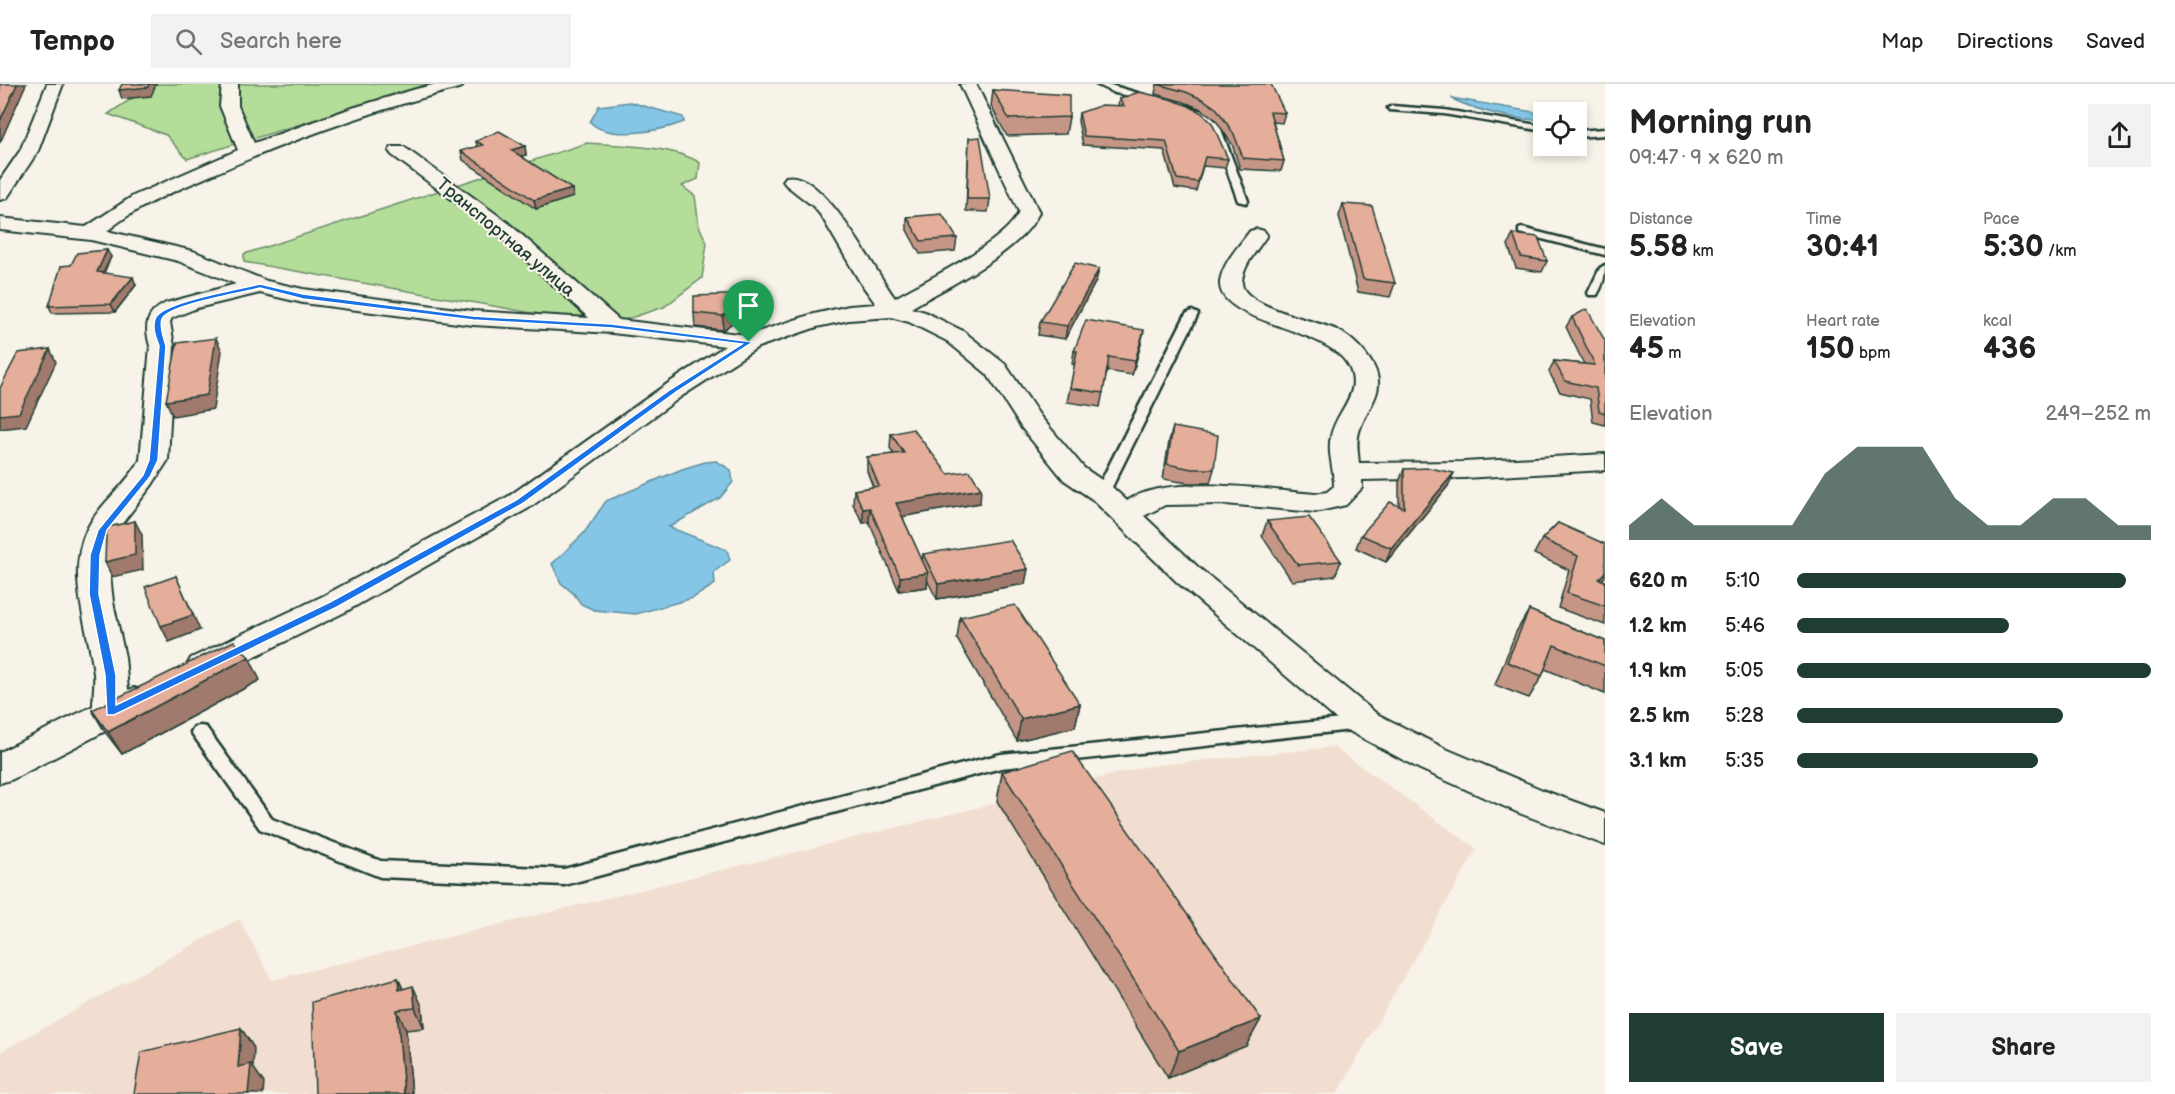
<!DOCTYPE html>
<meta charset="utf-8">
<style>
:root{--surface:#fff;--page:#f2f2f2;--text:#222;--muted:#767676;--line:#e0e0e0;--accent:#1f3d34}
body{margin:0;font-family:"Balsamiq Sans",sans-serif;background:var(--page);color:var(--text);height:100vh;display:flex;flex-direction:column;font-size:22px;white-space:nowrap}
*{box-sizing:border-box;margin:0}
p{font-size:20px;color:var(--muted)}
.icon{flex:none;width:33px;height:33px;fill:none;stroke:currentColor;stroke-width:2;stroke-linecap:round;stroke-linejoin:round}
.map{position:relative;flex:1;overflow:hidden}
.details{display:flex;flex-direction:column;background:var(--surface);width:570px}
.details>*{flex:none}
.tools{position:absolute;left:1533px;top:18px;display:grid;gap:12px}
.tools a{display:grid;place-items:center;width:54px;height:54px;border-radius:0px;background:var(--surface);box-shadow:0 3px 9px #0003;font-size:30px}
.pin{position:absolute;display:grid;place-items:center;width:51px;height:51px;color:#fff;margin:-62px -26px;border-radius:50% 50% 50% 0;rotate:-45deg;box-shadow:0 0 6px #0007}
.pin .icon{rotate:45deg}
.round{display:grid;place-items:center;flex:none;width:63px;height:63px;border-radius:0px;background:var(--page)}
.summary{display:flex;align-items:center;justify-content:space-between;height:102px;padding:0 24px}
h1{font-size:33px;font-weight:600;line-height:45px}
.stats{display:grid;grid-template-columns:repeat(3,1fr);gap:9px;height:102px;padding:6px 24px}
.stats div{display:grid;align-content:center}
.stats b{font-size:30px;font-weight:600}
.stats small{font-size:16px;font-weight:400}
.stats p{font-size:16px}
.chart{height:168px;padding:12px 24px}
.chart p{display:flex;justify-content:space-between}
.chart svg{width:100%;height:108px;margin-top:6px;fill:var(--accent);opacity:.7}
.action{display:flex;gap:12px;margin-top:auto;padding:12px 24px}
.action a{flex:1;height:69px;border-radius:0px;background:var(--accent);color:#fff;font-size:24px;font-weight:600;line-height:69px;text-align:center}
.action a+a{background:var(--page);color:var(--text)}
ul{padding:0 24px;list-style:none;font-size:20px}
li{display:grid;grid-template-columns:96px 72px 1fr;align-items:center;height:45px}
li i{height:15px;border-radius:8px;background:var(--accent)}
header{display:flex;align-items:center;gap:36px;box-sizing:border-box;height:84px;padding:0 30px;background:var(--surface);border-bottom:2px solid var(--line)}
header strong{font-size:28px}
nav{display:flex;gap:33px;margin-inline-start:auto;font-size:21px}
.search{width:420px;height:54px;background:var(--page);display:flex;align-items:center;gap:15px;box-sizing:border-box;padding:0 21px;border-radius:0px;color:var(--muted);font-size:22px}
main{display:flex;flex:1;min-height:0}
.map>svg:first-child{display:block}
</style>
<header>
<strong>Tempo</strong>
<div class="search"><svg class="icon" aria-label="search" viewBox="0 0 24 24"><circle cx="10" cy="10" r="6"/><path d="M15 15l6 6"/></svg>Search here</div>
<nav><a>Map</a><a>Directions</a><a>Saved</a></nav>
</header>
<main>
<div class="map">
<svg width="1605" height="1010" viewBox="0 0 1605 1010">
<rect width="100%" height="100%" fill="#f7f3e8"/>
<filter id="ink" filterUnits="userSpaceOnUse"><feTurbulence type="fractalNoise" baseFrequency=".0167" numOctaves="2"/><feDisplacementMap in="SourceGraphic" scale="12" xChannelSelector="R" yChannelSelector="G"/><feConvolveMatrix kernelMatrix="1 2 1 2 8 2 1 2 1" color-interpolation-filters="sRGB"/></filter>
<g filter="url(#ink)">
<path fill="#f2ded1" d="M 1334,663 L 1477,765 L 1337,1010 L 0,1010 L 0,968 L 239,835 L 272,896 L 1148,682 Z"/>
<g fill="#b4dd9a" stroke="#6a8d67" stroke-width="1.5">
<path d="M 154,0 L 430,0 L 187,75 L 166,51 L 108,30 Z"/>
<path d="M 587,59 C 619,61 674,62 700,79 L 698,95 L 682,102 L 695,112 L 699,142 L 707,159 L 702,194 L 664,223 L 606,242 L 244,178 L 244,170 Z"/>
</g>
<g fill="#85c5e6" stroke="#5c8f9f" stroke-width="1.5">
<path d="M 1451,14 L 1539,29 L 1543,30 L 1543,34 C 1526,40 1468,24 1451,14 Z"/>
<path d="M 630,18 L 683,33 L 684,38 C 661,47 608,57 590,38 L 599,22 Z"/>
<path d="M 716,377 L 731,386 L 733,398 L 720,414 L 669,443 L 727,466 L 730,476 L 714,488 L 715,500 L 693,514 L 636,530 L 594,526 L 581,520 L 574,510 L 561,499 L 552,480 L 584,449 L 606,417 L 682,385 L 705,378 Z"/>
</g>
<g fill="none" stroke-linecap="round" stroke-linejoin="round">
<defs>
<g id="service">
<path d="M 1096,0 L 1107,0 L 1154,14 L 1150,16 L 1115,9 Z"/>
<path d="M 1185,22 L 1205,28 L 1219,40 L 1248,117 L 1246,119 L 1238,117 L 1211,41 L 1199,32 L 1182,26 L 1181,24 Z"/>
<path d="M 1392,22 L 1444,26 L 1544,42 L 1544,47 L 1444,30 L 1389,26 L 1388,24 Z"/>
<path d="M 1605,45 L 1605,51 L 1576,53 L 1576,47 Z"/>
<path d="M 1522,144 L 1605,165 L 1605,171 L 1519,149 L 1519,145 Z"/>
<path d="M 1605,181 C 1605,193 1603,201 1597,211 L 1589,211 L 1588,209 L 1600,184 Z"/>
<path d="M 1192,227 L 1198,230 L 1109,409 L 1102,413 L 1097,412 L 1095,409 L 1186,230 Z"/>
<path d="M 1361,633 L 1367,634 L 1369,639 L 1367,644 L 1361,645 L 1001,684 L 564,801 L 380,793 L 260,745 L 191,648 L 194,643 L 200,642 L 206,643 L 272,735 L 381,777 L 564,785 L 1001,670 Z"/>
</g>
<g id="minor">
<path d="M 47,0 L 63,0 L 38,67 L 7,114 L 0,116 L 0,96 L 20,67 Z"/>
<path d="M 222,0 L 238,0 L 238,22 L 254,59 L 349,25 L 416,5 L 437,0 L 464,0 L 462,3 C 374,26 290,56 207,93 C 172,108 136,123 107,147 L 193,167 L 267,197 L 303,205 L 473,227 L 589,234 L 493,146 L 392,71 L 389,67 L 392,63 L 404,63 L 507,138 L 619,236 L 748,251 L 810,231 L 849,222 L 876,220 L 860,198 L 822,133 L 814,123 L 786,101 L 783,97 L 786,93 C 823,84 875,188 895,214 C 926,196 1005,159 1019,128 L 960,0 L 976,0 L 1039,128 C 1023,167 948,202 911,224 L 925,228 L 963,247 L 1005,280 L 1040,332 L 1084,384 L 1112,403 L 1127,417 C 1168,389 1266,406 1315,410 L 1327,408 L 1334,402 C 1334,385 1327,368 1331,352 C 1336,326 1364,309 1348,281 C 1326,242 1217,239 1220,198 C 1222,179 1240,161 1250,147 L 1257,145 L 1264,147 L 1267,151 C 1259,164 1242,182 1242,199 C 1243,223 1318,237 1337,246 C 1351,253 1365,267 1373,281 C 1388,308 1366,323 1359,348 C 1356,358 1358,369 1359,379 L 1464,378 L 1605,370 L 1605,386 L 1464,394 L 1362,396 L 1362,404 L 1346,421 L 1315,428 L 1225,420 L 1165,421 L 1144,432 L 1199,484 L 1377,630 L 1446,665 L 1545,707 L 1605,729 L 1605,761 L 1519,729 L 1420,685 L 1351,648 L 1177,498 L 1092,415 L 1064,396 L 1021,343 L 987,290 L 947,257 L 909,238 L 891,233 L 849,236 L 817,243 L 758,263 L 682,312 L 529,424 L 345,528 L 215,592 L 203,595 L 191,592 L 186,583 L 191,574 L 323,512 L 509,412 L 664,302 L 725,262 L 612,249 L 473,241 L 303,219 L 260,209 L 197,224 L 172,234 L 170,238 L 174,262 L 168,376 L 152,401 L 117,446 L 109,482 L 113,518 L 125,573 L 128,606 L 134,604 L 146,608 L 151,617 L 146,626 L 13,695 L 0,699 L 0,668 L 93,622 C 93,612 95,601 94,590 C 89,543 65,492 87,445 C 100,419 126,402 140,376 L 150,262 C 144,241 146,229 166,219 L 236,200 L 178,177 L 91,156 L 0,146 L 0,134 L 86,143 L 133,112 L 238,66 L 220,22 Z"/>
</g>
</defs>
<use href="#service" stroke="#1f3d34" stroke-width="5"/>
<use href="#minor" stroke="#1f3d34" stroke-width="4"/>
<use href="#service" fill="#f7f3e8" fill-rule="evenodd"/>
<use href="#minor" fill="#f7f3e8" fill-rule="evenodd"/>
</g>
<g fill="#c59685" stroke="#1f3d34" stroke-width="1.5">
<path d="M 1157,0 L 1285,29 L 1282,39 L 1273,38 L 1284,77 L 1281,87 L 1240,85 L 1232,60 L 1215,35 L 1201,25 L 1184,18 L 1155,10 Z"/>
<path d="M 993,6 L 1069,33 L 1066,50 L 1007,52 L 991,22 Z"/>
<path d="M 1119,15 L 1228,75 L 1225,84 L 1203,82 L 1196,107 L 1175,104 L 1164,66 L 1083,61 L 1078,37 L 1079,29 L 1118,22 Z"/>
<path d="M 969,54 L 990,115 L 988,128 L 966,127 Z"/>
<path d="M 476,57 L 525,62 L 526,71 L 521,72 L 573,113 L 536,125 L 463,76 L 461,67 L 477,63 Z"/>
<path d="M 1343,120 L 1395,199 L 1390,213 L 1358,208 L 1339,132 Z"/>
<path d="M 907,133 L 957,154 L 955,167 L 920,170 L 907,146 Z"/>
<path d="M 1513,150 L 1547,177 L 1542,188 L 1516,184 L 1508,161 Z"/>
<path d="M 111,173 L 104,189 L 136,201 L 115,228 L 52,229 L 49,222 L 71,181 Z"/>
<path d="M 1099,185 L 1096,197 L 1065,255 L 1038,251 L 1040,238 Z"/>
<path d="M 752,210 L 752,224 L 723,246 L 695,243 L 694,229 Z"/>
<path d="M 1572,233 L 1605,257 L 1605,341 L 1593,338 L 1590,315 L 1560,308 L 1549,288 L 1554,277 L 1584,280 L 1566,243 Z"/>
<path d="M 1141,260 L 1132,291 L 1107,287 L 1100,323 L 1067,318 L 1075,281 L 1072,280 L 1074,267 Z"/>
<path d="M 1173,343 L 1214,385 L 1210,399 L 1188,399 L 1163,395 L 1169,357 Z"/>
<path d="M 891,350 L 948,390 L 980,419 L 902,432 L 922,477 L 923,470 L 1025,500 L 937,515 L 927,496 L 927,503 L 899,507 L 869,438 L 863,439 L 853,420 L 854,406 L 873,403 L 867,387 L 867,373 L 894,370 L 890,364 Z"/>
<path d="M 1404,385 L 1448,402 L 1386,478 L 1356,464 L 1361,451 L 1399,422 L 1399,398 Z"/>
<path d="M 1267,437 L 1341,477 L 1335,492 L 1292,497 L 1262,452 Z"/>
<path d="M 1558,439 L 1602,496 L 1605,497 L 1605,541 L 1558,524 L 1569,486 L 1534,470 L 1542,455 Z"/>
<path d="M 1529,526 L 1605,557 L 1605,610 L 1545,585 L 1542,592 L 1529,614 L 1495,601 L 1516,548 Z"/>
<path d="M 960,533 L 1080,620 L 1075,643 L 1017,657 L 957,555 Z"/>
<path d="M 260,596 L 122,670 L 105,648 L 92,626 Z"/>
<path d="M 1002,688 L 1261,935 L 1246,962 L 1168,994 L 997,717 Z"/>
<path d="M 398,894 L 403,905 L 422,922 L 424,944 L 406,946 L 412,1010 L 315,1010 Z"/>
</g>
<g fill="#a07a6c" stroke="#1f3d34" stroke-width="1.5">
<path d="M 17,0 L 26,0 L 0,59 L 0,37 Z"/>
<path d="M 149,0 L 156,0 L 151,12 L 122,15 L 119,6 Z"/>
<path d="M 525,62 L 526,71 L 512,74 L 511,66 Z"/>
<path d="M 572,105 L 573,113 L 536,125 L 534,116 Z"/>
<path d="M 107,166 L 111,173 L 100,195 L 97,188 Z"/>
<path d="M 1099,185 L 1096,197 L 1065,255 L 1067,242 Z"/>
<path d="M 133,193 L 136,201 L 115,228 L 111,220 Z"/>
<path d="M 752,210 L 752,224 L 723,246 L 723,232 Z"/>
<path d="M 1144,246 L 1141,260 L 1132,291 L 1135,277 Z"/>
<path d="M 216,254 L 222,267 L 213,325 L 173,332 L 166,317 Z"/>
<path d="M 50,265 L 56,278 L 26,342 L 0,345 L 0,331 Z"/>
<path d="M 1454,389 L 1448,402 L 1386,478 L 1391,464 Z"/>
<path d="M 981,405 L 980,419 L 895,434 L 896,419 Z"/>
<path d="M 870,424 L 869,438 L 863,439 L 863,425 Z"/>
<path d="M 135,437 L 142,451 L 143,486 L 112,493 L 105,478 Z"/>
<path d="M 1028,485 L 1025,500 L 937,515 L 938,500 Z"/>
<path d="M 1605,488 L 1605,493 L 1590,510 L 1599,495 Z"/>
<path d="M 928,489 L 927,503 L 899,507 L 900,493 Z"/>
<path d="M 176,492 L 200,546 L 169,558 L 161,542 Z"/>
<path d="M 249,573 L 260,596 L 122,670 L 108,648 Z"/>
<path d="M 1080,620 L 1075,643 L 1017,657 L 1021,635 Z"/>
<path d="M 398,894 L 407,914 L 408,926 L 399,906 Z"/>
<path d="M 413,902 L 422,922 L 424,944 L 415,924 Z"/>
<path d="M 397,926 L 406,946 L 412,1010 L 404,1010 Z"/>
<path d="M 1261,935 L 1246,962 L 1168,994 L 1179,967 Z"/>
<path d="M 241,944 L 254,964 L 253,983 L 264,999 L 263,1010 L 248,1010 L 238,983 Z"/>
</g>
<g fill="#e5ae9b" stroke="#1f3d34" stroke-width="1.5">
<path d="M 0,0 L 17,0 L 0,37 Z"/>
<path d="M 122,0 L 149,0 L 148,3 L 119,6 Z"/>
<path d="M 1157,0 L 1271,0 L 1285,29 L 1270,28 L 1284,77 L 1243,74 L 1234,50 L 1217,25 L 1204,16 L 1186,8 Z"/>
<path d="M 993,6 L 1069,11 L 1069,33 L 1009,35 Z"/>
<path d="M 1139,8 L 1170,15 L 1189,22 L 1202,29 L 1212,39 L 1228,75 L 1205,73 L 1198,98 L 1177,95 L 1166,57 L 1084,52 L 1079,29 L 1102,21 L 1124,22 L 1119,15 Z"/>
<path d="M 499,47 L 525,62 L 511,66 L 572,105 L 534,116 L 461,67 L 483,61 L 476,57 Z"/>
<path d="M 980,53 L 990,115 L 967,115 L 969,54 Z"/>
<path d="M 1343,120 L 1372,122 L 1395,199 L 1363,195 Z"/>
<path d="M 942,130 L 957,154 L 921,157 L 907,133 Z"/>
<path d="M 1513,150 L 1538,153 L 1547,177 L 1521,173 Z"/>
<path d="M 107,166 L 97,188 L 133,193 L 111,220 L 49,222 L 61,182 L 71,181 L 77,169 Z"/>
<path d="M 1075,179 L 1099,185 L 1067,242 L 1040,238 Z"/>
<path d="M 752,210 L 723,232 L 694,229 L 694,212 Z"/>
<path d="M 1587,225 L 1605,257 L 1605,329 L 1599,327 L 1596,304 L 1565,297 L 1554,277 L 1595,281 L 1572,233 Z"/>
<path d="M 1086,236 L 1144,246 L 1135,277 L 1109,273 L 1103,309 L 1070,304 L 1077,267 L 1074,267 Z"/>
<path d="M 216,254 L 207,311 L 166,317 L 177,259 Z"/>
<path d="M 50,265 L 19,329 L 0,331 L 0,304 L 18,269 Z"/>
<path d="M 1173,343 L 1218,351 L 1214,385 L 1192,385 L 1167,380 Z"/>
<path d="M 913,345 L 948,390 L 970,387 L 981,405 L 896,419 L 928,489 L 900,493 L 870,424 L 863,425 L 854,406 L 879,402 L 867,373 L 904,369 L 891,350 Z"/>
<path d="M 1429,384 L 1454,389 L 1391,464 L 1361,451 L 1390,418 L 1404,424 L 1404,385 Z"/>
<path d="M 1309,433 L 1341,477 L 1298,481 L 1267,437 Z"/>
<path d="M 135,437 L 135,471 L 105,478 L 106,450 L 108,443 Z"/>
<path d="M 1558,439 L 1605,460 L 1605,488 L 1599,495 L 1605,497 L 1605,522 L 1567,509 L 1578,472 L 1542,455 Z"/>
<path d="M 1010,456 L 1028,485 L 938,500 L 923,470 Z"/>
<path d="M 176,492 L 193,531 L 161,542 L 145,503 Z"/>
<path d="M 1015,521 L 1080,620 L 1021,635 L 960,533 Z"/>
<path d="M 1529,526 L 1605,557 L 1605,582 L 1554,561 L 1542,592 L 1507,578 Z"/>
<path d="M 234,557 L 249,573 L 108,648 L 92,626 Z"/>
<path d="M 1072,667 L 1261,935 L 1179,967 L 1002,688 Z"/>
<path d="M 398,894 L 399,906 L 413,902 L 415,924 L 397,926 L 404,1010 L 315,1010 L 312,918 Z"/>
<path d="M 241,944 L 238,983 L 251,980 L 248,1010 L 134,1010 L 141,968 Z"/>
</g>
</g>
<path fill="#1a73e8" stroke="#fff" stroke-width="1.5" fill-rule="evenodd" d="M 260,200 L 303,210 L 473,232 L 612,240 L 753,258 L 676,308 L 522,420 L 337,523 L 114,631 L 107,631 L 105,591 L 89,510 L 90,471 L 98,446 L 143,391 L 149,376 L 159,262 C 156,254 152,244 155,235 C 160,218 241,205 260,200 ZM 260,204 L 303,215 L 473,236 L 612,244 L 742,260 L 671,305 L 516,416 L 330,518 L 116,621 L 116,591 L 99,510 L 100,471 L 107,446 L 150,393 L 158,376 L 166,262 C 164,254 159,243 162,235 C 167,221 244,208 260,204 Z"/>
<g text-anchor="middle" stroke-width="4.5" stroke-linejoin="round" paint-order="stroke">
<g font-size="18" fill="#1f3d34" stroke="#f7f3e8">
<text transform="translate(506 153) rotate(40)" y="6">Транспортная улица</text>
</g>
</g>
</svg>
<div class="tools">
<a><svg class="icon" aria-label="locate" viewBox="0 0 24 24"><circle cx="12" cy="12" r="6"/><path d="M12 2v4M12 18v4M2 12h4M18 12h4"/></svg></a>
</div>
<div class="pin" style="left:749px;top:258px;background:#1e9e55"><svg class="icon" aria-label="arrive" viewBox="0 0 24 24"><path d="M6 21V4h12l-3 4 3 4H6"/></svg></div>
</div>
<section class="details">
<div class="summary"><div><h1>Morning run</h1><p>09:47 · 9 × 620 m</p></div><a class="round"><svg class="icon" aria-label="share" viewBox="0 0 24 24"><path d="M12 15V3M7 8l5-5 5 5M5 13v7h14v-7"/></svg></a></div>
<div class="stats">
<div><p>Distance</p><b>5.58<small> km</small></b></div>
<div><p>Time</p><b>30:41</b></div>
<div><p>Pace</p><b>5:30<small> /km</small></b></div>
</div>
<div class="stats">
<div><p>Elevation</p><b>45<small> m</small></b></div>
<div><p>Heart rate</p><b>150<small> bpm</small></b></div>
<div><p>kcal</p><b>436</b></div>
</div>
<div class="chart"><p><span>Elevation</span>249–252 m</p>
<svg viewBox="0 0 160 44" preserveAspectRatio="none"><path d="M0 44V38L10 27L20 38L30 38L40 38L50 38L60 17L70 6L80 6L90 6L100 27L110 38L120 38L130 27L140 27L150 38L160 38V44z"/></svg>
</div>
<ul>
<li><b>620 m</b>5:10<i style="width:93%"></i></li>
<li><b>1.2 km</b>5:46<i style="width:60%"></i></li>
<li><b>1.9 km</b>5:05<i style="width:100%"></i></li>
<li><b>2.5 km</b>5:28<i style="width:75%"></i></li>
<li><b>3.1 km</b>5:35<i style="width:68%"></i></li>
</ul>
<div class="action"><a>Save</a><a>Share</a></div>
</section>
</main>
